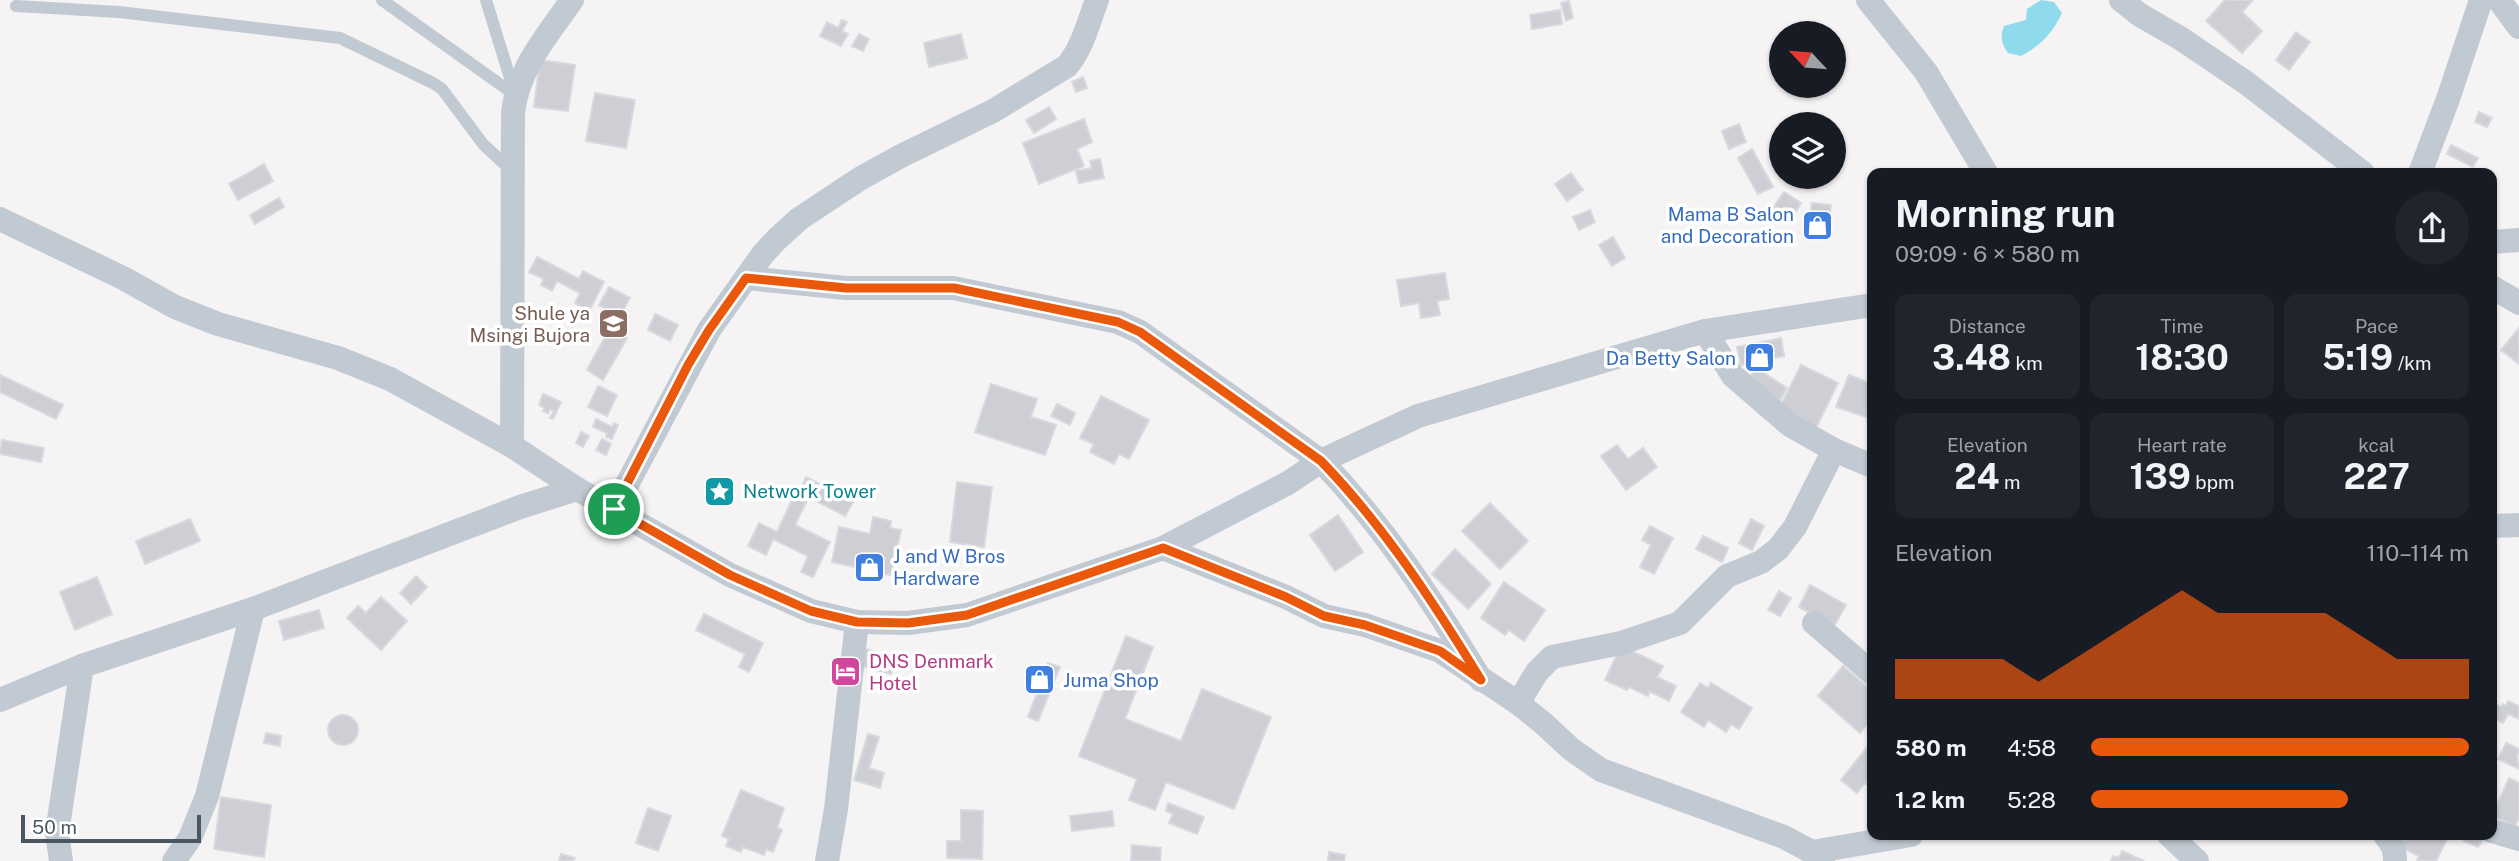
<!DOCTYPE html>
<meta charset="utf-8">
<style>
:root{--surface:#171b24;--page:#20242c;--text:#f1f3f6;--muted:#9ea1a6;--accent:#ea580c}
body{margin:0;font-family:"Public Sans",sans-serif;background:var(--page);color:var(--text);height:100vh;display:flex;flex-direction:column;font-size:26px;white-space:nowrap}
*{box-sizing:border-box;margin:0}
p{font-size:23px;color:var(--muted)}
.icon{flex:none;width:38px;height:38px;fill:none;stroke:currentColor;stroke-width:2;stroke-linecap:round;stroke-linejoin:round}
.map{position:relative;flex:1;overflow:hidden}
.sheet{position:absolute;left:1867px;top:168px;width:630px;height:672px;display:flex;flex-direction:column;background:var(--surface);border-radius:14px;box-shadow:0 2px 5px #0004}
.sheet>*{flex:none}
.needle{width:46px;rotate:296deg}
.controls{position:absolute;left:1769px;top:21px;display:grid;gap:14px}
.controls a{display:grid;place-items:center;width:77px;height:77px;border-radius:50%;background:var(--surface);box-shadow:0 2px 5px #0004;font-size:35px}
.scale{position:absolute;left:21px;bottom:18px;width:180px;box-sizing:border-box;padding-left:7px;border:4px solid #4a5661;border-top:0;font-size:19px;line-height:24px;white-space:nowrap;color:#4a5661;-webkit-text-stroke:5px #fff;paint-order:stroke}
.pin{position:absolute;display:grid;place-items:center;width:60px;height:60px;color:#fff;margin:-30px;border:4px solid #fff;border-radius:50%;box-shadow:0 2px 7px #0007}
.round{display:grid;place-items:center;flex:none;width:74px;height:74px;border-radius:37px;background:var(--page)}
.summary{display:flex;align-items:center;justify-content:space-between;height:119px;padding:0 28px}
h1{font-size:38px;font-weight:700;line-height:52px}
.figures{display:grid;grid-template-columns:repeat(3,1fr);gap:10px;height:119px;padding:7px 28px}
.figures div{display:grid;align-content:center;border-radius:14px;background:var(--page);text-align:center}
.figures b{font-size:35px;font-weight:700}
.figures small{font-size:19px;font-weight:400}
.figures p{font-size:19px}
.chart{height:196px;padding:14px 28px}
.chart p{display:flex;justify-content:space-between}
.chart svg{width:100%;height:126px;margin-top:7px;fill:var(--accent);opacity:.7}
ul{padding:0 28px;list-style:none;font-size:23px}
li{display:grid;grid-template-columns:112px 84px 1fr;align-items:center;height:52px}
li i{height:18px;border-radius:9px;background:var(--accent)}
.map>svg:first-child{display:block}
</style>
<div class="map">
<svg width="2519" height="861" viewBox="0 0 2519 861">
<rect width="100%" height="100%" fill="#f5f3f3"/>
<path fill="#90daee" d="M 2041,0 L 2054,2 L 2062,13 C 2052,34 2041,45 2021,56 L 2008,53 C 2001,44 2000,36 2004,26 L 2026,20 L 2027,9 Z"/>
<g fill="#cdcfd5" stroke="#d7d9de" stroke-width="2">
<path d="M 2225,0 L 2253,0 L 2242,12 L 2262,31 L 2242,53 L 2206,21 Z"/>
<path d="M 1569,1 L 1573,18 L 1566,21 L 1561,3 Z"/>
<path d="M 1560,10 L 1562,24 L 1532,29 L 1530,15 Z"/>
<path d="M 842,20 L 847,22 L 842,31 L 848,34 L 841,46 L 820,36 L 827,22 L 838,28 Z"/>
<path d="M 2296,32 L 2310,42 L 2289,70 L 2276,60 Z"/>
<path d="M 859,34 L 869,39 L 863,51 L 852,46 Z"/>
<path d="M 961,34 L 967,58 L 929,67 L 924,43 Z"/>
<path d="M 540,60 L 575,65 L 568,111 L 534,107 Z"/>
<path d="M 1083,77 L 1087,88 L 1076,92 L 1072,82 Z"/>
<path d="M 595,93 L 635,100 L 626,148 L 586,141 Z"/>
<path d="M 1049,107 L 1056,119 L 1034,133 L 1026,120 Z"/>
<path d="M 2479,112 L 2492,118 L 2487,127 L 2475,122 Z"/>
<path d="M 1084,119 L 1092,142 L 1077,149 L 1084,166 L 1039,184 L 1023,143 Z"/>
<path d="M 1739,124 L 1746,142 L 1729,149 L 1722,131 Z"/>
<path d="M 2451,145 L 2478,158 L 2473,167 L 2447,154 Z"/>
<path d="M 1752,149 L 1773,187 L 1758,194 L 1738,158 Z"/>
<path d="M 1100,159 L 1104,178 L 1079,183 L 1076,171 L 1092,168 L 1090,161 Z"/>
<path d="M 264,164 L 273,181 L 238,200 L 229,184 Z"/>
<path d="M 1571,173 L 1583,190 L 1567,201 L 1555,184 Z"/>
<path d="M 1784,192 L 1801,203 L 1791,220 L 1773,208 Z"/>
<path d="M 279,198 L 284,207 L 255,224 L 250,215 Z"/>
<path d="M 1812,203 L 1831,205 L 1827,234 L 1808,232 Z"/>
<path d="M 1590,210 L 1595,222 L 1579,230 L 1573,217 Z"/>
<path d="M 1613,237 L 1625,258 L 1612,266 L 1599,245 Z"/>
<path d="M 537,257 L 579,279 L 583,271 L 604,282 L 589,311 L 575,303 L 580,293 L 557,281 L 552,291 L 541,285 L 544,279 L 529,272 Z"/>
<path d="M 1445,273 L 1449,299 L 1437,301 L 1440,315 L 1421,318 L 1419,303 L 1401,306 L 1397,280 Z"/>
<path d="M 609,287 L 630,298 L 620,316 L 599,305 Z"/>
<path d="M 655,314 L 678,325 L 670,341 L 648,330 Z"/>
<path d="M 610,328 L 627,338 L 603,380 L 587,370 Z"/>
<path d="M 2519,328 L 2519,364 L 2501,350 Z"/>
<path d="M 1781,338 L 1784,356 L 1741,365 L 1737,347 Z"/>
<path d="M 1801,365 L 1838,383 L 1815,430 L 1778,411 Z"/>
<path d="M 1756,368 L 1787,388 L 1779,402 L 1747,382 Z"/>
<path d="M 0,375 L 63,405 L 56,419 L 0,392 Z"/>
<path d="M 1849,375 L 1872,384 L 1872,401 L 1866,417 L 1836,407 Z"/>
<path d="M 991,384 L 1037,399 L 1031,417 L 1056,425 L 1045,455 L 975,432 Z"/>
<path d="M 598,386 L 617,395 L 607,416 L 588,407 Z"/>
<path d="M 543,394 L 561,402 L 553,419 L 550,418 L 554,411 L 550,409 L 548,413 L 543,411 L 545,408 L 539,405 Z"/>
<path d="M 1101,396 L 1149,420 L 1129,459 L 1119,454 L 1114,464 L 1090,452 L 1094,444 L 1080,438 Z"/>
<path d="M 1057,404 L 1075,413 L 1070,425 L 1051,416 Z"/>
<path d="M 596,419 L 612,427 L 614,423 L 618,425 L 612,439 L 606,437 L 607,433 L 593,427 Z"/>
<path d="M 581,432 L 589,436 L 583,447 L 576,443 Z"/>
<path d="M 602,439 L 611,444 L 606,455 L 596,450 Z"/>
<path d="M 2,440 L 44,448 L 41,462 L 0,454 Z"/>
<path d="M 1617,445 L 1628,459 L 1643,448 L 1657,467 L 1626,490 L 1601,456 Z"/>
<path d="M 806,477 L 853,502 L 845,516 L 799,492 Z"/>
<path d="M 957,482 L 992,487 L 984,547 L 950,542 Z"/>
<path d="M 795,494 L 807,500 L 795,525 L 830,542 L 813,577 L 801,572 L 808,556 L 773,539 L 766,555 L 748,546 L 759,523 L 777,532 Z"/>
<path d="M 1490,503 L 1528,541 L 1500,569 L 1462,531 Z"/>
<path d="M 1338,515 L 1363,552 L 1335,571 L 1310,535 Z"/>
<path d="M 873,517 L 891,521 L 890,528 L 901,530 L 891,575 L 832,562 L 839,527 L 870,534 Z"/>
<path d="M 190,519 L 200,541 L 145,564 L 136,541 Z"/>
<path d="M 1751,519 L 1764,526 L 1752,550 L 1739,543 Z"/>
<path d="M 1650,526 L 1673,538 L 1654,574 L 1640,567 L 1651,545 L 1642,540 Z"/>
<path d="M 1703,536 L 1728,548 L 1722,562 L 1696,549 Z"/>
<path d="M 1455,549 L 1491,584 L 1468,609 L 1432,574 Z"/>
<path d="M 416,576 L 427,587 L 411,604 L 400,593 Z"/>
<path d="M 97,577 L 112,614 L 75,630 L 60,592 Z"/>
<path d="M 1504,582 L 1545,610 L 1524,641 L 1509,630 L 1505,635 L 1481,618 Z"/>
<path d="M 1810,585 L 1846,605 L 1834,626 L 1799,607 Z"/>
<path d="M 1779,591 L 1791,598 L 1780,616 L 1768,610 Z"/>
<path d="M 381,597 L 407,621 L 381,650 L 347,618 L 358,606 L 366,613 Z"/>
<path d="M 319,610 L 324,628 L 284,640 L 279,621 Z"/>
<path d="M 704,614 L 763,643 L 749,672 L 739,667 L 745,654 L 696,630 Z"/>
<path d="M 1126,636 L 1153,647 L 1125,719 L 1181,741 L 1202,689 L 1271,717 L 1234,809 L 1166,782 L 1155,810 L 1129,800 L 1137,779 L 1079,756 Z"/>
<path d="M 1621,646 L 1663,666 L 1657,677 L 1676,686 L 1669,701 L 1649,691 L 1648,696 L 1629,687 L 1627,690 L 1605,680 Z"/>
<path d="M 862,648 L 896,658 L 891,674 L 857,665 Z"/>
<path d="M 1048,663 L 1060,667 L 1050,691 L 1039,686 Z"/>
<path d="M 1843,666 L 1872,691 L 1872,718 L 1860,733 L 1818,696 Z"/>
<path d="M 1700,683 L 1708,688 L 1711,683 L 1752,708 L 1739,729 L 1731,724 L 1726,732 L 1708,720 L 1704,727 L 1681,712 Z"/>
<path d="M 1038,690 L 1049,694 L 1038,721 L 1028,717 Z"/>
<path d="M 2508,701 L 2519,706 L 2519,719 L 2508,714 L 2503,723 L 2492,717 L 2493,703 L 2501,707 L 2503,704 L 2506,706 Z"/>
<circle cx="343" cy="730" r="15"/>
<path d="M 266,733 L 281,736 L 280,746 L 264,743 Z"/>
<path d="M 868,734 L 879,737 L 869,768 L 884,773 L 880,788 L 854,780 Z"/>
<path d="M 2506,743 L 2519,749 L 2517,757 L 2519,769 L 2498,759 Z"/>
<path d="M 1869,745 L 1872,748 L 1872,787 L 1871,788 L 1865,783 L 1857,793 L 1841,780 Z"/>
<path d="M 2509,778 L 2519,783 L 2519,818 L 2515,826 L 2492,816 Z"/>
<path d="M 741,790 L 784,808 L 777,828 L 782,830 L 773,852 L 766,849 L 764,855 L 743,847 L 741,852 L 726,846 L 729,839 L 722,836 Z"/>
<path d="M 221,797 L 271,805 L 264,857 L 214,849 Z"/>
<path d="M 1168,803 L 1204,817 L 1197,834 L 1169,823 L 1173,814 L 1166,811 Z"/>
<path d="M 648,808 L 671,816 L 658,851 L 636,843 Z"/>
<path d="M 961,810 L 983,811 L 982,859 L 947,858 L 947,841 L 961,841 Z"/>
<path d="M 1112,811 L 1114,826 L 1072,831 L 1070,816 Z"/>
<path d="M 2408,835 L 2449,835 L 2436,861 L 2417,861 L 2419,856 L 2401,847 Z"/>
<path d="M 2467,835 L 2484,837 L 2478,847 L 2464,841 Z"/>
<path d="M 1132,845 L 1161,848 L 1160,861 L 1131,861 Z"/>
<path d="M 2122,851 L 2144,861 L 2111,861 L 2113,856 L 2119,858 Z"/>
<path d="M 1329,852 L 1345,855 L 1344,861 L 1328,861 Z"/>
<path d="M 561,854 L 575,858 L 573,861 L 559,861 Z"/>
</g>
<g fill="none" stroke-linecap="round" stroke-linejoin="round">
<g stroke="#c1cad2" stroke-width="12">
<path d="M 382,0 L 515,95"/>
<path d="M 486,0 L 514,91"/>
<path d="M 16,6 L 119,12 L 340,38 L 433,83 L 442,89 L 483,144 L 512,171"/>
</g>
<g stroke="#c1cad2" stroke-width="24">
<path d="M 1868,0 L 1926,72 L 1986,173"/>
<path d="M 2121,0 L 2140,15 L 2180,38 L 2245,82 L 2363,173"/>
<path d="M 2499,0 L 2519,27"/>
<path d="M 2420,173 L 2448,99 L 2481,0"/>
<path d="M 0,219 L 123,278 L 175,307 L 218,324 L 338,358 L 390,379 L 512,446 L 577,489 L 730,575 L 811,611 L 857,622 L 908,623 L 967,615 L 1163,548 L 1288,483 L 1321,461 L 1418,416 L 1705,331 L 1872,305"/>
<path d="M 2492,242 L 2519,240"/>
<path d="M 746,278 L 846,288 L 953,288 L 1118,322 L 1140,332 L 1321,461 C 1384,526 1434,603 1481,680"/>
<path d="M 2492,287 L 2519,303"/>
<path d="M 1705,331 L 1733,376 L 1790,425 L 1834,450 L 1872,466"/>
<path d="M 512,446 L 513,113 C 518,68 547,36 572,0"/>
<path d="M 614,509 L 709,330 L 763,254 L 777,239 L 799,219 L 861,178 L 901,156 L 993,111 L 1067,66 C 1083,47 1088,23 1097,0"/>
<path d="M 2492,526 L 2519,525"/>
<path d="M 1163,548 L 1286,597 L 1324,616 L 1365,625 L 1440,651 L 1518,703 L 1543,723 L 1571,749 L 1601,770 L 1784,837 L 1812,852 L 1823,861"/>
<path d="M 1814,623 L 1872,673"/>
<path d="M 0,700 L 82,666 L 253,609 L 520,507 L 577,489"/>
<path d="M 1518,703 L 1537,672 L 1552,657 L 1621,643 L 1680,623 L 1727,576 L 1761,562 L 1778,549 L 1795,527 L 1834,450"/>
<path d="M 2492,831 L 2519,839"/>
<path d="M 2169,835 L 2197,861"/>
<path d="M 2385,835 L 2394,848 L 2395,861"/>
<path d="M 1812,852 L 1911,835"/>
<path d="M 61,861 L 57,833 L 82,666"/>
<path d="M 174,861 L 190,838 L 207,796 L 253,609"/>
<path d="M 827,861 L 836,809 L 857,622"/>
</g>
</g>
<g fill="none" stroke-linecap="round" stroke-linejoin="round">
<defs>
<path id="route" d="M 746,278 L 846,288 L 954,288 L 1118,322 L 1140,332 L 1321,461 C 1384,526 1434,603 1481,680 L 1440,651 L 1365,625 L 1324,616 L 1286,597 L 1163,548 L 967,615 L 908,623 L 857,622 L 811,611 L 730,575 L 614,509 L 688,365 L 709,330 Z"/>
</defs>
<use href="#route" stroke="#fff" stroke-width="14"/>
<use href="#route" stroke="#ea580c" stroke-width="9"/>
</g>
<defs>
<symbol id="shop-square" viewBox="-11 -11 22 22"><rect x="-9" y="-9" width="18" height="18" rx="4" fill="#3f7fe0" stroke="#fff"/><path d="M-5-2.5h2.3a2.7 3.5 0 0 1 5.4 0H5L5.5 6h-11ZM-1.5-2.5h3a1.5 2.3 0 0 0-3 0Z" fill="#fff"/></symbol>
<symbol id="school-square" viewBox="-11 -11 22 22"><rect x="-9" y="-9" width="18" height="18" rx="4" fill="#8d6e63" stroke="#fff"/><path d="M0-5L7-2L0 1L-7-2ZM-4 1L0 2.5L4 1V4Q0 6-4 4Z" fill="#fff"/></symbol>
<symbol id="sight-square" viewBox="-11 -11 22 22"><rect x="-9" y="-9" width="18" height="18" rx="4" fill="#0f9aa8" stroke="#fff"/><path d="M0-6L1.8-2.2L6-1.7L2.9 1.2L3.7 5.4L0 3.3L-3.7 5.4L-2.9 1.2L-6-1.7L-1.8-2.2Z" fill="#fff"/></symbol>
<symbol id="hotel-square" viewBox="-11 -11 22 22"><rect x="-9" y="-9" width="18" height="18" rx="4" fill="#d1479c" stroke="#fff"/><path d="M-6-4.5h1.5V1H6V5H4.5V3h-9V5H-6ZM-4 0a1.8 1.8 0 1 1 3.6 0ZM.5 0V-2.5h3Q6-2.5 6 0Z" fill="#fff"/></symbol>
</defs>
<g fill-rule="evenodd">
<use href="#shop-square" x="1800" y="208" width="35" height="35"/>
<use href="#school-square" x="596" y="306" width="35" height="35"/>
<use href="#shop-square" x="1742" y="340" width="35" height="35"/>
<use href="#sight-square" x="702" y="474" width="35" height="35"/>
<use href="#shop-square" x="852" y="550" width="35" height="35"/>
<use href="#hotel-square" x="828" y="654" width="35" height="35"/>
<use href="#shop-square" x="1022" y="662" width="35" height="35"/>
</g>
<g text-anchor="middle" stroke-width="7" stroke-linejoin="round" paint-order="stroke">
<g font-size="19" fill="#366cbe" stroke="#fff" text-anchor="end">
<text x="1794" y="221">Mama B Salon<tspan x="1794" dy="22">and Decoration</tspan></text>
<text x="1736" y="365">Da Betty Salon</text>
<text x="893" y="563" text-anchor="start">J and W Bros<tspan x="893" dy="22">Hardware</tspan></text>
<text x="1063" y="687" text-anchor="start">Juma Shop</text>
</g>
<g font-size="19" fill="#785e54" stroke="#fff" text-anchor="end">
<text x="590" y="320">Shule ya<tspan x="590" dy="22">Msingi Bujora</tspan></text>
</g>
<g font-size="19" fill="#0d838f" stroke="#fff" text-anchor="start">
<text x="743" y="498">Network Tower</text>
</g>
<g font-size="19" fill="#b23c85" stroke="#fff" text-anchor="start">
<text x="869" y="668">DNS Denmark<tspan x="869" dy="22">Hotel</tspan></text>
</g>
</g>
</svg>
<div class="controls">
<a><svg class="needle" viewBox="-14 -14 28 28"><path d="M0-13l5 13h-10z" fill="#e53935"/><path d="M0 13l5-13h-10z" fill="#9ea1a6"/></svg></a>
<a><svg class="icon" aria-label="layers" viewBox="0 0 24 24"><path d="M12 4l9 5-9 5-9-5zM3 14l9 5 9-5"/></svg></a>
</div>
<div class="scale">50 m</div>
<div class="pin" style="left:614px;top:509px;background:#1e9e55"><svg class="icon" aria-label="arrive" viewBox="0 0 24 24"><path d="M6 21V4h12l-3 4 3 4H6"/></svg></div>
<section class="sheet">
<div class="summary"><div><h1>Morning run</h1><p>09:09 · 6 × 580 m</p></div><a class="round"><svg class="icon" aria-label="share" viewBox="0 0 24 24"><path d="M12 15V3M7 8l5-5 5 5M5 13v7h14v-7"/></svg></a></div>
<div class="figures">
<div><p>Distance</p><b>3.48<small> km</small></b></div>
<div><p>Time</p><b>18:30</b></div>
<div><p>Pace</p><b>5:19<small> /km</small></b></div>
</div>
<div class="figures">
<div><p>Elevation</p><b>24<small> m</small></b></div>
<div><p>Heart rate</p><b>139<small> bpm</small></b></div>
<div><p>kcal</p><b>227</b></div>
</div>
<div class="chart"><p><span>Elevation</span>110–114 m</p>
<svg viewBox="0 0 160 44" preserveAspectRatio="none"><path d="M0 44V30L10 30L20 30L30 30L40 38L50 30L60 22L70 14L80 6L90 14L100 14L110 14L120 14L130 22L140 30L150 30L160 30V44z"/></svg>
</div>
<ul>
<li><b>580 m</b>4:58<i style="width:100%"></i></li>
<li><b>1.2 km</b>5:28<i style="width:68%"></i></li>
</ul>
</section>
</div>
